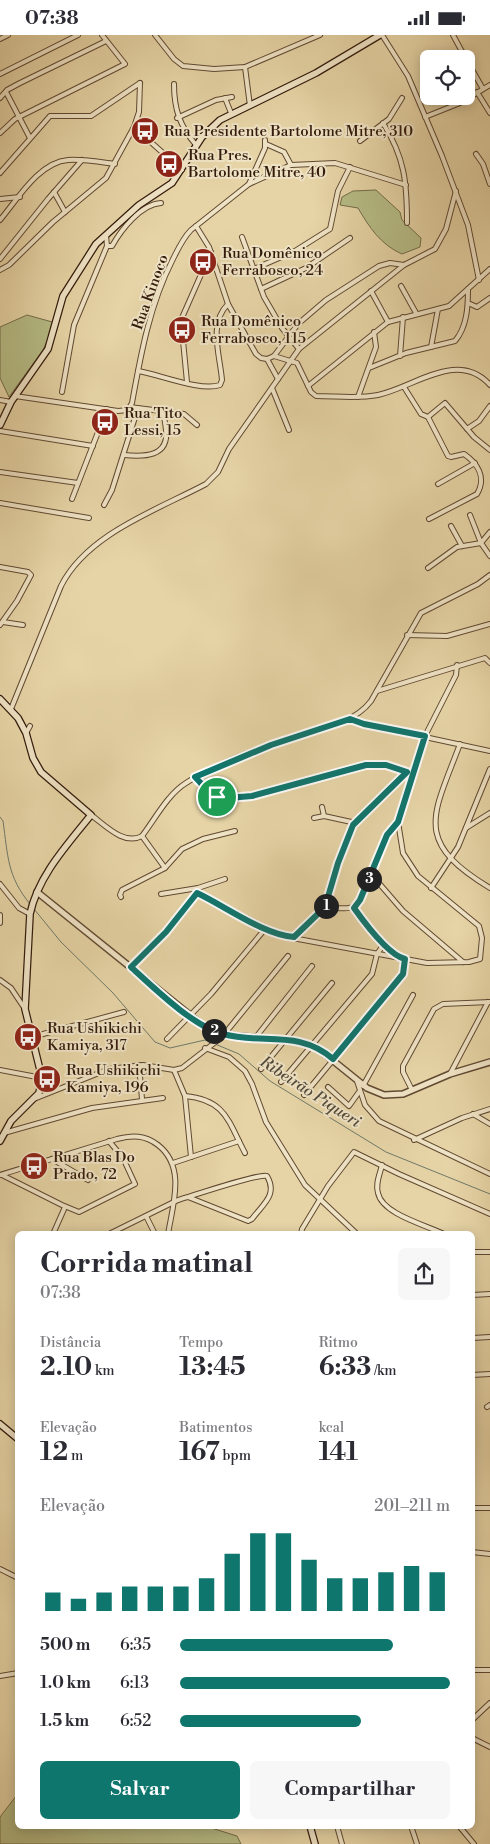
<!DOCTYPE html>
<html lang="pt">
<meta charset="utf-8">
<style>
:root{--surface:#fff;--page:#f7f7f7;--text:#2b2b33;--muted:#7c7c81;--accent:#0f766e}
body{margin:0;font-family:"Libre Bodoni",serif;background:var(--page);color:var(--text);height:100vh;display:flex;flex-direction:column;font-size:19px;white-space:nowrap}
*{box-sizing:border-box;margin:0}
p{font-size:16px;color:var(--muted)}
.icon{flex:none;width:28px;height:28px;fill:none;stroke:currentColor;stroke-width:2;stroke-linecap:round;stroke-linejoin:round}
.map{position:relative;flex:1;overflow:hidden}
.panel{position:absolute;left:15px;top:1196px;width:460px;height:598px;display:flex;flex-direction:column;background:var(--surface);border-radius:8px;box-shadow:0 2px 12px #0003}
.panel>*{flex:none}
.controls{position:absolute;left:420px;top:15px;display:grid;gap:10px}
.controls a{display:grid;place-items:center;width:55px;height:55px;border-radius:8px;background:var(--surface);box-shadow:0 2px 12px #0003;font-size:25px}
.pin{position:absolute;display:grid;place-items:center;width:42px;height:42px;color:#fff;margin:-21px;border:2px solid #fff;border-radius:50%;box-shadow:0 1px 5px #0007}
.km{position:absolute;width:25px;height:25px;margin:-12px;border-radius:50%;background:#222;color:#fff;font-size:14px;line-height:25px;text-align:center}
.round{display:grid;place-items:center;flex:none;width:52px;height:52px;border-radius:8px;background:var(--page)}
.overview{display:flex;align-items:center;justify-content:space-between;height:85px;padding:0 25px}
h1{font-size:28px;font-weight:800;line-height:38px}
.figures{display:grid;grid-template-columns:repeat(3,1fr);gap:8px;height:85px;padding:5px 25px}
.figures div{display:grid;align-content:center}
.figures b{font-size:25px;font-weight:800}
.figures small{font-size:14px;font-weight:400}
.figures p{font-size:14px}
.chart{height:140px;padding:10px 25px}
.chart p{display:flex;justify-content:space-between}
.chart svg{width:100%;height:90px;margin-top:5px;stroke:var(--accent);stroke-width:6}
.cta{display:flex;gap:10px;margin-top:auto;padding:10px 25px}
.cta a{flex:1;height:58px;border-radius:8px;background:var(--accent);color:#fff;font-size:20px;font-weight:800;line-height:58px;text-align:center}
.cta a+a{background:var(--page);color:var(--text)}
ul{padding:0 25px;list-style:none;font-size:16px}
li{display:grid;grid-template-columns:80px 60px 1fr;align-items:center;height:38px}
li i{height:12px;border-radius:6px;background:var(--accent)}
.status{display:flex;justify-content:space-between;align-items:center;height:35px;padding:0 25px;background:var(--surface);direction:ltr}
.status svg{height:14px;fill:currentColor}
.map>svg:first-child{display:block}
</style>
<div class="status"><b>07:38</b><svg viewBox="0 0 49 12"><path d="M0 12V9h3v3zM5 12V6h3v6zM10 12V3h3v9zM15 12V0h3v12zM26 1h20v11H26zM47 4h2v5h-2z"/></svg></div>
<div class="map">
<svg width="490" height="1809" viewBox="0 0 490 1809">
<rect width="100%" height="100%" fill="#e6d4a6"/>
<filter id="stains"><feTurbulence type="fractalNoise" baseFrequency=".004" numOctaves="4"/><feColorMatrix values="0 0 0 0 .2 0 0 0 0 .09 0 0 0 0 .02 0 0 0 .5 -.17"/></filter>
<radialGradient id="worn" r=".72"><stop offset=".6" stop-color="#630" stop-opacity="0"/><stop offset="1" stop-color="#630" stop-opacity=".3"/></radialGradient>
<g fill="#b6bc86" stroke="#746c49">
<path d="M 376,155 L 400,177 L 402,185 L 421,203 L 420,212 L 402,219 C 381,210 369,192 358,173 L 340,170 L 342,162 L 353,156 Z"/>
<path d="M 27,280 L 56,288 L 43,315 L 9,362 L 0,343 L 0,292 Z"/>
<path d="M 17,1760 L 18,1791 L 205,1791 L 237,1801 L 241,1809 L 0,1809 L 0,1782 Z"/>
</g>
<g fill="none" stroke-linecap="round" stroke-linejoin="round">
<g stroke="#6e796a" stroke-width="1">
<path d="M 0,782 L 3,786 C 8,821 7,841 30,869"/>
<path d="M 34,874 L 61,907 L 113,958 L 155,1007 L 170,1013 L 205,1005 L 212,1007"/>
<path d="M 215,1009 L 239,1019 L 270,1046 L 386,1117 L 490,1159"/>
</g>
<defs>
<g id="minor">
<path d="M 155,0 L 174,24 L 183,31 L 214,34 L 245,32 L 320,0"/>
<path d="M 382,0 L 408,41 L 442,121 L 468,190 L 479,245"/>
<path d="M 453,0 L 466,24"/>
<path d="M 0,4 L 8,0"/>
<path d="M 466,24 L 483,54"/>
<path d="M 245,32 L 250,71"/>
<path d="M 0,39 L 78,0"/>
<path d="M 174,49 C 174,75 180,91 196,110"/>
<path d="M 6,57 L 30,103"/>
<path d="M 477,57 L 490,78"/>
<path d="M 0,63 L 7,55 L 20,48 L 106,6"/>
<path d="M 225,63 L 231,78"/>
<path d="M 425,82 L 460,68 L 490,50"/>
<path d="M 177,83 L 216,65 L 232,62"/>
<path d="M 383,88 C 405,123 407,148 407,188"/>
<path d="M 134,92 L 182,135"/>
<path d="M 0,98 L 15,84 L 125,29 L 102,0"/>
<path d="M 360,106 L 389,84 L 402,63"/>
<path d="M 266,109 L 284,117 L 291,130"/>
<path d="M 476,119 L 483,129 L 490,149"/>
<path d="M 0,138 L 50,81 L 91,81 L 140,48"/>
<path d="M 249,149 L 265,113 L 265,105"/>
<path d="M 54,157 L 65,177"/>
<path d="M 0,164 L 20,162"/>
<path d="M 0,185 C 17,165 39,127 68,125 C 83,124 100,127 115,129"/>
<path d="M 196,191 L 209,212 L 228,269 L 256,319 L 261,323 L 267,324"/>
<path d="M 242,202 L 264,262 L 282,293 L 299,314"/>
<path d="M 107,211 L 112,211 C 121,195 141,169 161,168"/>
<path d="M 0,224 L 48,164 L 82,125"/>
<path d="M 254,234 L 295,216 L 330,194 L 338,156 L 350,132"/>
<path d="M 0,235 L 9,230 L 53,187 L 106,143 L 134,92 L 139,77 L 140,48"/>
<path d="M 401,251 L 416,278"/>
<path d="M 261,254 L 306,233 L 350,203"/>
<path d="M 371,256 L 388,287"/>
<path d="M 468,268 L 477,272 L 490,263"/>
<path d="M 431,312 L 438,274"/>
<path d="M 274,321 L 297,328 L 311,357 L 316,361 C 336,361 358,364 378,360 C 415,352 458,314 490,350"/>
<path d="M 400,321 L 403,282"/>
<path d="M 267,324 L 274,321 L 298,289 L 326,265 L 379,231 L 390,228 L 404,230 L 435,214 L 446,194 L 456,156"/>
<path d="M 267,324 L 278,344"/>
<path d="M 369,333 L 406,318 L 455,306 C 467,292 468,272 468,254"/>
<path d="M 138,336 C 158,339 201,357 220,350 L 222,345 C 220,320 208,289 228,269"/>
<path d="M 187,347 L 181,285 L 211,217"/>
<path d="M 308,351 L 388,287 L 449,271 L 490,234"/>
<path d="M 404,352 L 421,379 L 428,382 L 448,421 L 451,422 L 464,419 C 477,428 487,442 477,459 L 429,484"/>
<path d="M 272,353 L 289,395"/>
<path d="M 62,357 L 74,290 L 107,211 L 106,200"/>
<path d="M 15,361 L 118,376 L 128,375 L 132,368 C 141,318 150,269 173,224 C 178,214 183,203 191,195 L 249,149 L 291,130 L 335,128 L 406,150"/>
<path d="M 358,362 L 376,312 L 374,297"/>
<path d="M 0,365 L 11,367"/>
<path d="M 161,376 L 184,379 L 197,390"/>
<path d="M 428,382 L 445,368 L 474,402 L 490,415"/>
<path d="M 467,394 L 479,386 L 490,371"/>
<path d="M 0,396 L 93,411"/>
<path d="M 124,420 C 144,422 169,422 166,395 C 165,388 165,381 161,376 L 130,372"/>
<path d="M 0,437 L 78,448"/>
<path d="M 438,449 L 475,428"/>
<path d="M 72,464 L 107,374"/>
<path d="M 0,468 L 89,483"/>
<path d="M 104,470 L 112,455 L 138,373"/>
<path d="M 470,480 L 481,508 L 490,521"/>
<path d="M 451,491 L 462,511"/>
<path d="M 0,532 L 28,537 L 31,540 L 17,566 L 0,590"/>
<path d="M 428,533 L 457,512 L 481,508 L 490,497"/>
<path d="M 3,587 L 23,590"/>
<path d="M 407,600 L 447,601 L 490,589"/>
<path d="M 377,656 L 485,623 L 490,628"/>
<path d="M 11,674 L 61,551 C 87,499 157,475 206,449 L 218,437 L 229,414 L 299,314 L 404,230"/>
<path d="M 350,684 L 374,691 L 490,716"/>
<path d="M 26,698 L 30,691"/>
<path d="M 460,709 C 433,781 412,806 490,853"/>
<path d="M 195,742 L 212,760 L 228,763 L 252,761 L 366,730 L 386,730 L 407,737"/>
<path d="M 322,772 L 324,781"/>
<path d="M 91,780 C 105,790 124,811 142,801 C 155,784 168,759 186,748 C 211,731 259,713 288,703 C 316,694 352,691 371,666 L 421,578 L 478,549 L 490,540"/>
<path d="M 314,783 L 324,781 L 356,788"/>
<path d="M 466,793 L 490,778"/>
<path d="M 142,801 L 165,833"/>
<path d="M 371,839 L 403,876 L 463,927"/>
<path d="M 0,849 L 19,873 L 30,879"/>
<path d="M 431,853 L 458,812 L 490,734"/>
<path d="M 197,858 L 282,901 L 427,928 L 469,927 L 480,924 L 482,903 L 479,891 L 418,841 L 403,818 L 398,787"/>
<path d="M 161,859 L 198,853 L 225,844"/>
<path d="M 121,862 L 120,860 L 122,855 L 165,833 L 182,814 L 203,804 L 235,796"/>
<path d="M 325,872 C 339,872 352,878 360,865 L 387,800 L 398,787 L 425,701 L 456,640 L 457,630"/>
<path d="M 354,873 L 370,893 L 397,921"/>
<path d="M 0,880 L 0,888"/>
<path d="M 294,903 L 325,872 L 338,828 L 353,790 L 407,737"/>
<path d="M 131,933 C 147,917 194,873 198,853"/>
<path d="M 0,945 L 11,953 L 25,974"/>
<path d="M 32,1002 L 124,977"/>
<path d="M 256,1002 L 312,931"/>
<path d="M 167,1004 L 211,959 L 265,894"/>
<path d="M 205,1013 L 229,1022 L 245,1036 L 252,1049 L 266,1087 L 305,1150 L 357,1199"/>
<path d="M 139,1030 L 142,1064"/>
<path d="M 261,1034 L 332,948"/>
<path d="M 0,1035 L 42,1043"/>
<path d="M 174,1035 L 185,1061 L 191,1122"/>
<path d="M 450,1039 L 488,967"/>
<path d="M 357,1046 L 365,1070 L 379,1086 L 490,1139"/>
<path d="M 281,1047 L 372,939 L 377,919 L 382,912 L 381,905"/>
<path d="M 363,1051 L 413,960"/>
<path d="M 328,1052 L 349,1071 L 359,1057"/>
<path d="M 412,1055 L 403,1037 L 403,1031 L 434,974 L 443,969 L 490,967"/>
<path d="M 304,1060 L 401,943 L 405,924"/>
<path d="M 185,1061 C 226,1065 228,1086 245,1118"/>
<path d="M 34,1064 L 109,1034 L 143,1030 L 174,1035 L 182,1033 L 222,1002 L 288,921"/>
<path d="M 473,1079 L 490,1089"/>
<path d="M 4,1098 L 92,1073 L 163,1063"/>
<path d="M 414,1105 L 462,1083 L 490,1074"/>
<path d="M 52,1124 L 88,1145"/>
<path d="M 173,1128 L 239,1106"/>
<path d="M 382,1130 C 380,1139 375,1149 378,1158 C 382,1179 426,1190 444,1199"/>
<path d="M 0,1140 L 117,1104 C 133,1100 145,1100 158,1110 C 186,1132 173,1169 168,1199"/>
<path d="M 2,1140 L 62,1170 L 79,1177 L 135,1149 L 123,1123 L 109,1106"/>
<path d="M 146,1181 L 155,1199"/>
<path d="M 53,1199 L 65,1172"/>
<path d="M 109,1199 L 178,1165 C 192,1161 259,1138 267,1141 C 278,1160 263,1169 252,1184 L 248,1186 L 188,1162"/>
<path d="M 301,1199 L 302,1194 L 328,1151 L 354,1117 L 399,1139 L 490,1179"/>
<path d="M 472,1217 L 490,1217"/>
<path d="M 472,1260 L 490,1259"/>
<path d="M 472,1303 L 490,1302"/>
<path d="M 472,1340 L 490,1339"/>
<path d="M 487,1372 L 490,1370"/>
<path d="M 472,1473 L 490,1473"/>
<path d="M 472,1517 L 490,1519"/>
<path d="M 0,1534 L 18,1543"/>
<path d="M 472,1635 L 490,1635"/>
<path d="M 0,1641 L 18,1638"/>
<path d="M 472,1685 L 490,1668"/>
<path d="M 472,1703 L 490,1712"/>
<path d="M 337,1791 L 342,1809"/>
<path d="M 411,1791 L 417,1809"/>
<path d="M 459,1791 L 474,1809"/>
</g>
<path id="tertiary" d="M 37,857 L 201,989 L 224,1000 L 291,1005 L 316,1012 L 367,1053 L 384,1060 L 403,1059 L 450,1039 L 490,1027"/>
<g id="secondary">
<path d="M 0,390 L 11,367 L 48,314 L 63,261 L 96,209 L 139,170 L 172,148 L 202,102 L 220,85 L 316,38 L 380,0"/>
<path d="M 0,664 L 18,683 L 26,698 L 33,723 L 41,737 L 91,780 C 67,810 38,841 30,879 L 25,974 L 42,1043 L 39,1058 L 11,1086 L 0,1106"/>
<path d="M 0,1389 L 18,1404"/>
<path d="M 310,1791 L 315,1809"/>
</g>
</defs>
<use href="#minor" stroke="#604932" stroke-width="6"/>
<use href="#tertiary" stroke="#604932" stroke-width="8"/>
<use href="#secondary" stroke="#331b0c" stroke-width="8"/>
<use href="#minor" stroke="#efe3c5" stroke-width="4"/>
<use href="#tertiary" stroke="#efe3c5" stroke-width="5"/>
<use href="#secondary" stroke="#efe3c5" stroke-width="5.5"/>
</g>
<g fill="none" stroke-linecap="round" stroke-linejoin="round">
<defs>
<path id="route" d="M 350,684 L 364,689 L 425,701 L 398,787 L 387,800 L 360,865 L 354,873 C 364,887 388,920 405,924 L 403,939 L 333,1024 C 299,994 262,1010 223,999 C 194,992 154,953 131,932 L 166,897 L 197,858 C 225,871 264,900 294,902 L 325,872 L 338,828 L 353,790 L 407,737 L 386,730 L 366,730 L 252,761 L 228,763 L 212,760 L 195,742 L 271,710 Z"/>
</defs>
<use href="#route" stroke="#fff" stroke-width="10"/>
<use href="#route" stroke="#0f766e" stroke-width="6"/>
</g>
<defs>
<symbol id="bus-disc" viewBox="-11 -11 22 22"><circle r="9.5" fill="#8f2418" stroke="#efe3c5"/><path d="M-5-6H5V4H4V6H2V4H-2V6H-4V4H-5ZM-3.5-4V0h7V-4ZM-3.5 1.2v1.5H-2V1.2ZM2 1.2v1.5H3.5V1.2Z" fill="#fff"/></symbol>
</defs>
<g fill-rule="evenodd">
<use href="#bus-disc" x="129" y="80" width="32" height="32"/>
<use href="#bus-disc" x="153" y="113" width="32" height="32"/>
<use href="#bus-disc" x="187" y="211" width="32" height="32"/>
<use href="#bus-disc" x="166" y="279" width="32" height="32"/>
<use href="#bus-disc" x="89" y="371" width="32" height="32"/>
<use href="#bus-disc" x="12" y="986" width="32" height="32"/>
<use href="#bus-disc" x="31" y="1028" width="32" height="32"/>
<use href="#bus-disc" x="18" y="1115" width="32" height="32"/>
</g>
<g text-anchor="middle" stroke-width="4" stroke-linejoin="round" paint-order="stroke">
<g font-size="15" fill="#331b0c" stroke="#efe3c5" text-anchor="start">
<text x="164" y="101">Rua Presidente Bartolome Mitre, 310</text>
<text x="188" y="125">Rua Pres.<tspan x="188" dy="17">Bartolome Mitre, 40</tspan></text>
<text x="222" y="223">Rua Domênico<tspan x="222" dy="17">Ferrabosco, 24</tspan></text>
<text x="201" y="291">Rua Domênico<tspan x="201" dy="17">Ferrabosco, 115</tspan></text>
<text x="124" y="383">Rua Tito<tspan x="124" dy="17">Lessi, 15</tspan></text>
<text x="47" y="998">Rua Ushikichi<tspan x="47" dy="17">Kamiya, 317</tspan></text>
<text x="66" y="1040">Rua Ushikichi<tspan x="66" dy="17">Kamiya, 196</tspan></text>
<text x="53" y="1127">Rua Blas Do<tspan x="53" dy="17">Prado, 72</tspan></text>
</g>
<g font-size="15" fill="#331b0c" stroke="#efe3c5">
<text transform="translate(150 257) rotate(-70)" y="5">Rua Kinoco</text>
</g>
<g font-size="16" font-style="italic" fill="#514a3b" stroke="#efe3c5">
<text transform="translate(311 1056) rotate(33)" y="6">Ribeirão Piqueri</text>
</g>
</g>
<rect width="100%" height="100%" filter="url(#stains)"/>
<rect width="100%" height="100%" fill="url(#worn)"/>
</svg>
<div class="controls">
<a><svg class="icon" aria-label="locate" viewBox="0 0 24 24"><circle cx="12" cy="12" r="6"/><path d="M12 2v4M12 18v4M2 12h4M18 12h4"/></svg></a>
</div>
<div class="pin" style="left:217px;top:762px;background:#1e9e55"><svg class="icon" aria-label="arrive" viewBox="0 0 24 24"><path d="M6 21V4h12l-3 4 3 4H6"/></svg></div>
<b class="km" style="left:326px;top:871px">1</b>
<b class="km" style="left:214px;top:996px">2</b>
<b class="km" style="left:369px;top:844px">3</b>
<section class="panel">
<div class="overview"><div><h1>Corrida matinal</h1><p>07:38</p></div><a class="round"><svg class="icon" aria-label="share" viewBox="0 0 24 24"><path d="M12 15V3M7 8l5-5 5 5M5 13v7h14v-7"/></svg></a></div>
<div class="figures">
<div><p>Distância</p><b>2.10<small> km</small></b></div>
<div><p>Tempo</p><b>13:45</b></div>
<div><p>Ritmo</p><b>6:33<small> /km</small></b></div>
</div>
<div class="figures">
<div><p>Elevação</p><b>12<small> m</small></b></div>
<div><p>Batimentos</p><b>167<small> bpm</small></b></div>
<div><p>kcal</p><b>141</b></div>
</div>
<div class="chart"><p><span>Elevação</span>201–211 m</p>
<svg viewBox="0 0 160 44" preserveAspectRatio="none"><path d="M5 44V35M15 44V38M25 44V35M35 44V32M45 44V32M55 44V32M65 44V28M75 44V16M85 44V6M95 44V6M105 44V19M115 44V28M125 44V28M135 44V25M145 44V22M155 44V25"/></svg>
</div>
<ul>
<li><b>500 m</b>6:35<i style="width:79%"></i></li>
<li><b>1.0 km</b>6:13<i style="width:100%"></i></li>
<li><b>1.5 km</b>6:52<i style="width:67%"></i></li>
</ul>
<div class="cta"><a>Salvar</a><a>Compartilhar</a></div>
</section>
</div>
